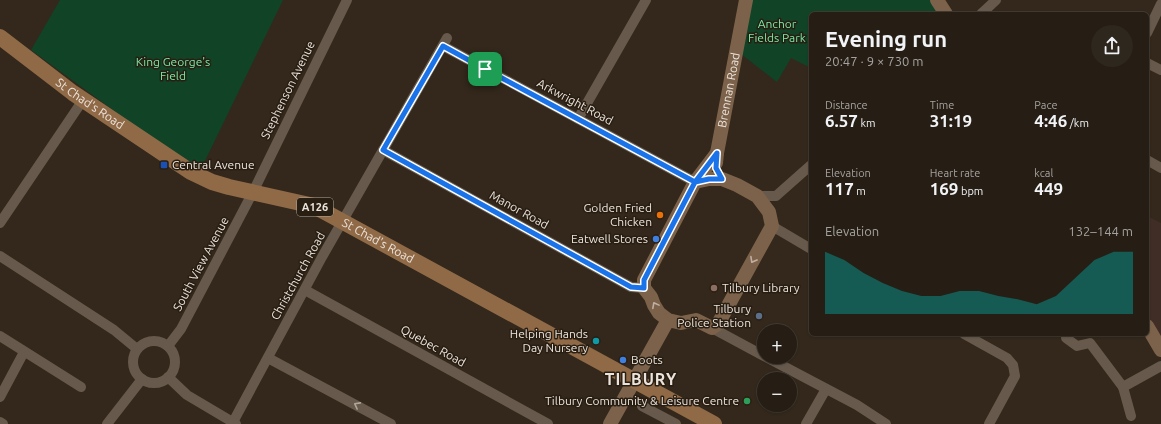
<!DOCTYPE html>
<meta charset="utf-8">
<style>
:root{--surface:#261e14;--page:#2e271d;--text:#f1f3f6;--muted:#a4a2a0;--line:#423c34;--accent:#0f766e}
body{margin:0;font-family:Ubuntu,sans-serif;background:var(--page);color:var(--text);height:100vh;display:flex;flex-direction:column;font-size:15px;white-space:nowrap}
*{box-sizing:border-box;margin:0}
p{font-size:13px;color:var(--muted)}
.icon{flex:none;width:22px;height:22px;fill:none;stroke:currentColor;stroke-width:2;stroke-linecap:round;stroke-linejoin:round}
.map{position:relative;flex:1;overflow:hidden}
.panel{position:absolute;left:809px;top:12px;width:340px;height:324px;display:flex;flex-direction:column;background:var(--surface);border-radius:6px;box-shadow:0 1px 3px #0004,0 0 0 1px var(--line)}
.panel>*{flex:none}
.fabs{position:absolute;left:757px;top:324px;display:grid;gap:8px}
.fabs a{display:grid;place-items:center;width:40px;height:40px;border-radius:50%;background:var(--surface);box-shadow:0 1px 3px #0004,0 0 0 1px var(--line);font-size:20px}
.pin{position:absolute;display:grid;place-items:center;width:34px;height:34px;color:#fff;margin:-17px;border-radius:8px;box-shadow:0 2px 6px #0006}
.round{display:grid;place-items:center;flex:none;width:42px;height:42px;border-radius:21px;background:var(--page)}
.head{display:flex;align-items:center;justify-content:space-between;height:68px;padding:0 16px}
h1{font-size:22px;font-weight:700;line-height:30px}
.metrics{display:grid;grid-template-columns:repeat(3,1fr);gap:6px;height:68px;padding:4px 16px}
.metrics div{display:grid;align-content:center}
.metrics b{font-size:17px;font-weight:700}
.metrics small{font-size:11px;font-weight:400}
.metrics p{font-size:11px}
.chart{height:112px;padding:8px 16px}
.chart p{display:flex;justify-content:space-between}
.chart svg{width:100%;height:72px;margin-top:4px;fill:var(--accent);opacity:.7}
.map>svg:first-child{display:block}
</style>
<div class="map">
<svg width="1161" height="424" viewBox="0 0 1161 424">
<rect width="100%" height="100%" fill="#33281b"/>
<path fill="#3f2d26" d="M 1147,216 L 1161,223 L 1161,349 L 1147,325 Z"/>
<g fill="#114327">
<path d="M 60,0 L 283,0 L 201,169 L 128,121 L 31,50 Z"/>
<path d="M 752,0 L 933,0 L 942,14 L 811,14 L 811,68 L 791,58 L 777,82 L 741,54 Z"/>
</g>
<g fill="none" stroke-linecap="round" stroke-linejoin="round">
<g stroke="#675a4c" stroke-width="10">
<path d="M 981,14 L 996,0"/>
<path d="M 1147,33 L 1161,4"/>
<path d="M 443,46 L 695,182"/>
<path d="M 1147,63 L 1161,70"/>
<path d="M 578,119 L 646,0"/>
<path d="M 383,150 L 631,287 L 644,288"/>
<path d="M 1147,160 L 1161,168"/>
<path d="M 757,196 L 776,196 L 811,165"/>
<path d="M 0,223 L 83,100"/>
<path d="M 772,226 L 811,249"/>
<path d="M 0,256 L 114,330 L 137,349"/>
<path d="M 305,290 L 548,424"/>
<path d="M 712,328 L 764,356"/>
<path d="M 964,334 L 1007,358 L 1013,365 L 1015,376 L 989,424"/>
<path d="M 0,336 L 81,387"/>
<path d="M 1066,338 L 1077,346 L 1090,343 L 1123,387"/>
<circle cx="154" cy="362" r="21"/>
<path d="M 168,346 L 181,329 L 253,192 L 347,0"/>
<path d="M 766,357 L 857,405 L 886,424"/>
<path d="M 268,358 L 391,424"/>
<path d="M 168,377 L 187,395 L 236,424"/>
<path d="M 0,397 L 24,352"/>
<path d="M 642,406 L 676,424"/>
<path d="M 1131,416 L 1123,387 L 1161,366"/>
<path d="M 0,422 L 3,424"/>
<path d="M 233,422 L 322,257 L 447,38"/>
<path d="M 107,424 L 142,379"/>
<path d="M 806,424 L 826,389"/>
</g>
<g stroke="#7c624a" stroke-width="14">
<path d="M 937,0 L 946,14"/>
<path id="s1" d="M 716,163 L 717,153 L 746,0"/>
<path d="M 695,182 L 709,179 L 722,179 L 737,185 L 757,196 L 769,212 L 772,226 L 718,324 L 712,328 L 696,320 L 681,323 L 668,320 L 659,313 L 654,305 L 651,297 L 644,288 L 644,280 L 695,182 L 717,153"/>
<path d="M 1147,326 L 1161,350"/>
<path d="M 610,424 L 668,320"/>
</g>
<path stroke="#906a47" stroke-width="16" id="s2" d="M 0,37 L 73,93 L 191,172 L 212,182 L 229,187 L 314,206 L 714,424"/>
</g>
<defs><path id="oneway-chevron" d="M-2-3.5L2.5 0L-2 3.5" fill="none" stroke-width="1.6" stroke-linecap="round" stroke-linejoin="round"/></defs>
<g stroke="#bfb0a2">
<use href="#oneway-chevron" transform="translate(753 260) rotate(119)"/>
<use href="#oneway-chevron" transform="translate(655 305) rotate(-118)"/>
</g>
<use stroke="#b0a69b" href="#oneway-chevron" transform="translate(357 405) rotate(-152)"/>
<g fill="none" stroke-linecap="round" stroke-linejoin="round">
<defs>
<path id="route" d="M 485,69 L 443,46 L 383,150 L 631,287 L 644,288 L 644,280 L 695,182 L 709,179 L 722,179 L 716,168 L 717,153 L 695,182 L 485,69"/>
</defs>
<use href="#route" stroke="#fff" stroke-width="8"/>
<use href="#route" stroke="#1a73e8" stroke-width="5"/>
</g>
<rect fill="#1a4fb4" stroke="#291e12" stroke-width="1.5" x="160" y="161" width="8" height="8" rx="2"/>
<circle fill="#e8710a" stroke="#291e12" stroke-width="1.5" cx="660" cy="215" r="4"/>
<g fill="#3f7fe0" stroke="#291e12" stroke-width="1.5">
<circle cx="656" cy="239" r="4"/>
<circle cx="623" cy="360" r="4"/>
</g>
<circle fill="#8d6e63" stroke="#291e12" stroke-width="1.5" cx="714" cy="288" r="4"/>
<circle fill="#5c6f8a" stroke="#291e12" stroke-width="1.5" cx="759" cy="316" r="4"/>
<circle fill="#0f9aa8" stroke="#291e12" stroke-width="1.5" cx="596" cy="341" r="4"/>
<circle fill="#2e9e5b" stroke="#291e12" stroke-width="1.5" cx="747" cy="401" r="4"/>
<g text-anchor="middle" stroke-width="3" stroke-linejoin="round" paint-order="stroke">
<rect fill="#291e12" stroke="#b2a99f" stroke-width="1" x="297" y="198" width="36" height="18" rx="3"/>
<g font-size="11" font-weight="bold" fill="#ece4dc">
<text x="315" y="211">A126</text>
</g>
<g font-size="12" fill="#78eda7" stroke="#291e12">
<text x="777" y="28">Anchor<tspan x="777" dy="14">Fields Park</tspan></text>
<text x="173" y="66">King George's<tspan x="173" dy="14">Field</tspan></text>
</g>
<g font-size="12" fill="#ece4dc" stroke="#291e12">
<text transform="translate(288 90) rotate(-64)" y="4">Stephenson Avenue</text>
<text dy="4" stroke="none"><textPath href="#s1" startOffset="74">Brennan Road</textPath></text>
<text transform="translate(575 102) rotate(28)" y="4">Arkwright Road</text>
<text dy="4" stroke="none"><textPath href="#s2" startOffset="112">St Chad's Road</textPath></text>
<text transform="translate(519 210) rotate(29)" y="4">Manor Road</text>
<text dy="4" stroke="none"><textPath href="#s2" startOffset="435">St Chad's Road</textPath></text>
<text transform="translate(201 264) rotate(-62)" y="4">South View Avenue</text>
<text transform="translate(298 276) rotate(-61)" y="4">Christchurch Road</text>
<text transform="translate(433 346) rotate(29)" y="4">Quebec Road</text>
</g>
<g font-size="12" fill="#ece4dc" stroke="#291e12" text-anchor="end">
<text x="172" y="169" text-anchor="start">Central Avenue</text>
<text x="652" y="212">Golden Fried<tspan x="652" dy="14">Chicken</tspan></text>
<text x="648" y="243">Eatwell Stores</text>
<text x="722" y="292" text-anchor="start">Tilbury Library</text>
<text x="751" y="313">Tilbury<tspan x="751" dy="14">Police Station</tspan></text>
<text x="588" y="338">Helping Hands<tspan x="588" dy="14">Day Nursery</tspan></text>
<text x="631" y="364" text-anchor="start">Boots</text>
<text x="739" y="405">Tilbury Community &amp; Leisure Centre</text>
</g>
<g font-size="16" font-weight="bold" letter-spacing="1" fill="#ece4dc" stroke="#291e12">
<text x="641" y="385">TILBURY</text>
</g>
</g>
</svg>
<div class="fabs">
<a>+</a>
<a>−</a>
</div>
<div class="pin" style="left:485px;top:69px;background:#1e9e55"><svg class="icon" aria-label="arrive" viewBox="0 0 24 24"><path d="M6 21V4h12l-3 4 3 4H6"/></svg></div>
<section class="panel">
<div class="head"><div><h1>Evening run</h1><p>20:47 · 9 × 730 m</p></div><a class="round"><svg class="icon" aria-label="share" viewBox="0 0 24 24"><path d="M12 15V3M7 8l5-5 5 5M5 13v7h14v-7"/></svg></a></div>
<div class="metrics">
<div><p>Distance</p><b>6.57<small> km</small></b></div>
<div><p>Time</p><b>31:19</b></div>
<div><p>Pace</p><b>4:46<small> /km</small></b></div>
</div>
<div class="metrics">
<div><p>Elevation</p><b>117<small> m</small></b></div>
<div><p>Heart rate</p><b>169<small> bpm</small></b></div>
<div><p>kcal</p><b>449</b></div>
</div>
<div class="chart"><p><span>Elevation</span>132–144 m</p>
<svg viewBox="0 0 160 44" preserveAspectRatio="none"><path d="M0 44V6L10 11L20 19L30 25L40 30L50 33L60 33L70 30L80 30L90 33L100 35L110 38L120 33L130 22L140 11L150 6L160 6V44z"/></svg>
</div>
</section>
</div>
